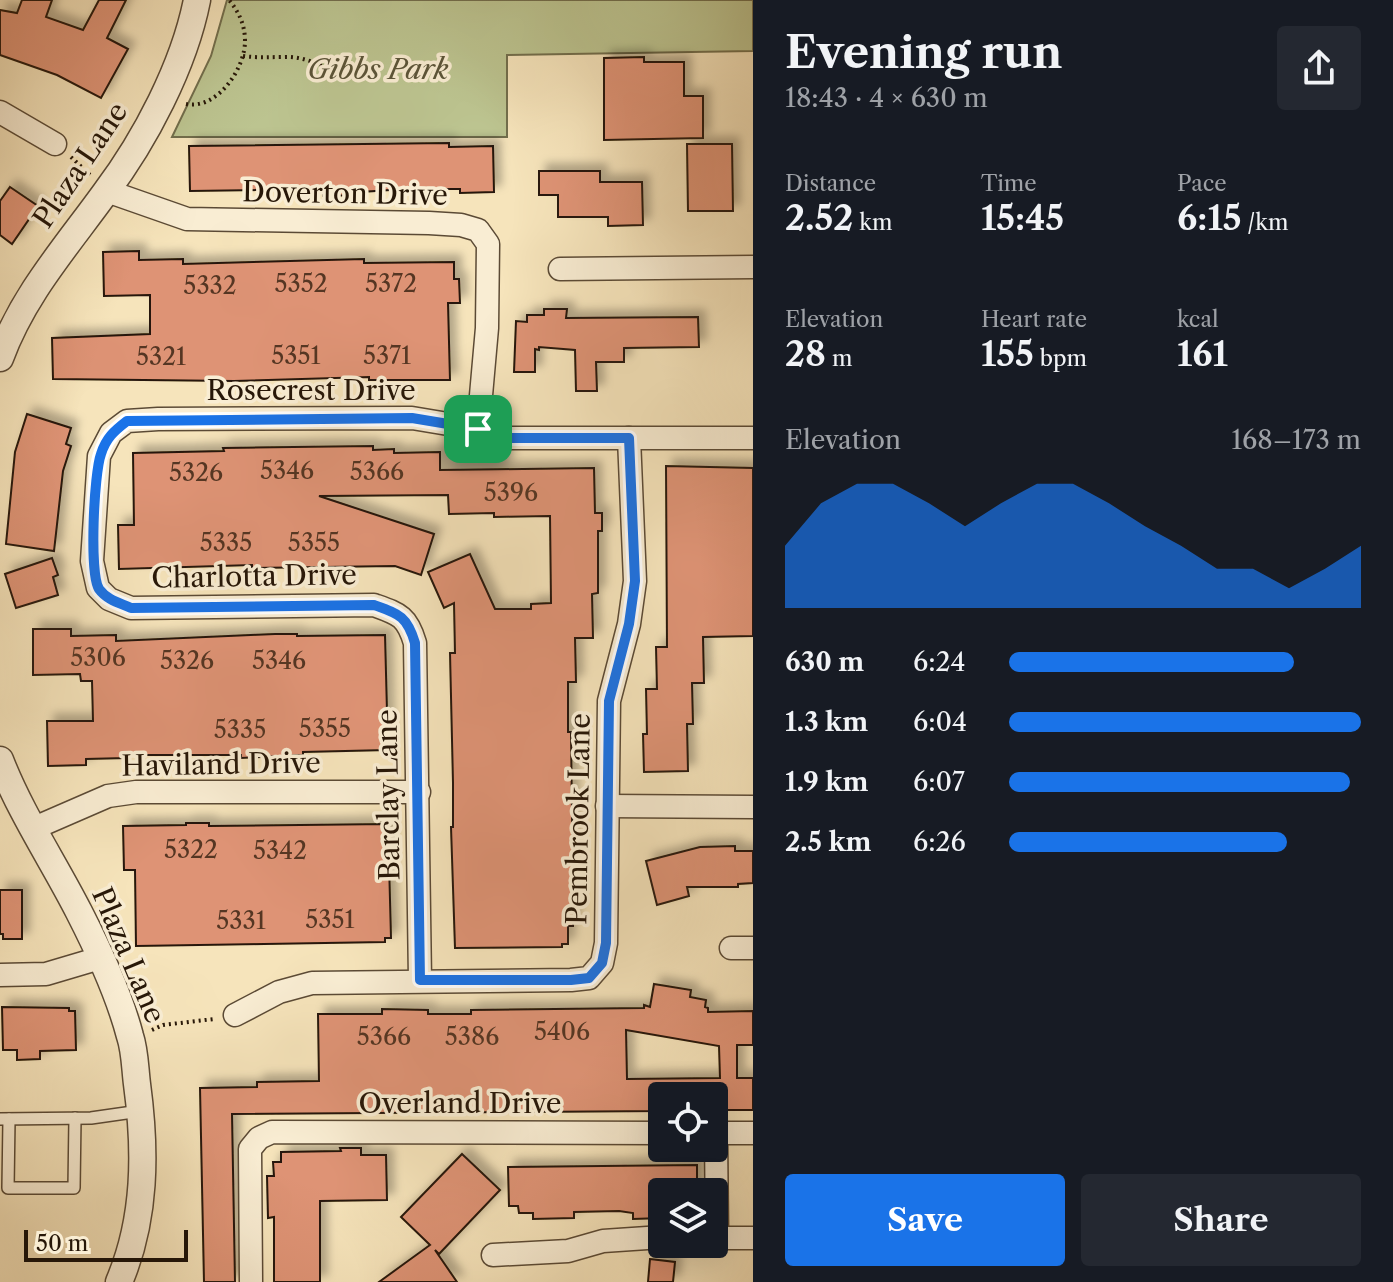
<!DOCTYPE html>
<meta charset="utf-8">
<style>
:root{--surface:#171b24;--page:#242831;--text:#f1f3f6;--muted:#9ea1a6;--accent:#1a73e8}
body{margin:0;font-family:"Libre Caslon Text",serif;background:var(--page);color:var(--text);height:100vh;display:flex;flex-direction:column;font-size:30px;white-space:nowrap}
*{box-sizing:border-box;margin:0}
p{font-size:26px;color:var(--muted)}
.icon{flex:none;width:44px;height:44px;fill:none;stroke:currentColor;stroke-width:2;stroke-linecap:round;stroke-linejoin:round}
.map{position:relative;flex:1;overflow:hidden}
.details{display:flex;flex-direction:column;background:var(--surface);width:640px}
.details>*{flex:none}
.controls{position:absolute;left:648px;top:1082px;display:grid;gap:16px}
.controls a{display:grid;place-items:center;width:80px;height:80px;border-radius:8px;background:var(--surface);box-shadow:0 8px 32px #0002;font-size:40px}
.scale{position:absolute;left:24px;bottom:20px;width:164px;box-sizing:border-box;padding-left:8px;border:4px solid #271708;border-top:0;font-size:22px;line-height:28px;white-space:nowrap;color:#271708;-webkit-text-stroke:6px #f9edd3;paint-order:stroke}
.pin{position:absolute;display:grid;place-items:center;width:68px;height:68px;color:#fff;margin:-34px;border-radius:16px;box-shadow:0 4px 12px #0006}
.round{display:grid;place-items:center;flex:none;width:84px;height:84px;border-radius:8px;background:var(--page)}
.overview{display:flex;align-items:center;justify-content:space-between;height:136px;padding:0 32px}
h1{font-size:44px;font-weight:800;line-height:60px}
.metrics{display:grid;grid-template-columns:repeat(3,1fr);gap:12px;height:136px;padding:8px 32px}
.metrics div{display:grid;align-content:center}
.metrics b{font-size:34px;font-weight:800}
.metrics small{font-size:22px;font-weight:400}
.metrics p{font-size:22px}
.chart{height:224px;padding:16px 32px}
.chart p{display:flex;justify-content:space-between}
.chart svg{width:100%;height:144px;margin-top:8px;fill:var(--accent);opacity:.7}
.action{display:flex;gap:16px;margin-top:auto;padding:16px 32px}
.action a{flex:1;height:92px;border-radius:8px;background:var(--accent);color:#fff;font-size:32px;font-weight:800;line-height:92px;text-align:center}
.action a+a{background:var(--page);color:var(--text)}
ul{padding:0 32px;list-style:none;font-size:26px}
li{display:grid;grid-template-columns:128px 96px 1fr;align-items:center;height:60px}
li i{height:20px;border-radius:10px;background:var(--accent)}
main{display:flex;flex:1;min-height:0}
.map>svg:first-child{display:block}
</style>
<main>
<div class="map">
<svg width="753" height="1282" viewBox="0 0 753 1282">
<defs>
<filter id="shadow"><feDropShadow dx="7" dy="-7" stdDeviation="4" flood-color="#0004"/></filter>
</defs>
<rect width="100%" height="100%" fill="#f6e4bb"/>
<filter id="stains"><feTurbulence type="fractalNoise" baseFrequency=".0025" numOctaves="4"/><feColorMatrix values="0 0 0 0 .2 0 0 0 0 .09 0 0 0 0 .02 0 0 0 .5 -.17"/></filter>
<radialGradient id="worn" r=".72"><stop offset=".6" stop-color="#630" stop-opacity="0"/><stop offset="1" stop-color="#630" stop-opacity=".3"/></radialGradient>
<path fill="#bcc490" stroke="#726e4c" stroke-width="2" d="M 227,0 L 753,0 L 753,51 L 507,55 L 507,137 L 172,137 L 211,56 Z"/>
<g fill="#de9375" stroke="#271708" stroke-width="2" fill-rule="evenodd" filter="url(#shadow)">
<path d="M 22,0 L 52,0 L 46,17 L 83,30 L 99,0 L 126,0 L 107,38 L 128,49 L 101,98 L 57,75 L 0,55 L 0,10 L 17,13 Z"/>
<path d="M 644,57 L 644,62 L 684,62 L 684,96 L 703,96 L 703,138 L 604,140 L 604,58 Z"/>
<path d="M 449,143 L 449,147 L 493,146 L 494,192 L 460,193 L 460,189 L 405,189 L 361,192 L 361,195 L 323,196 L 323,189 L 190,191 L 189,146 Z"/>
<path d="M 687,144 L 732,144 L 733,211 L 688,211 Z"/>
<path d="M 539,171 L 600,171 L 600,182 L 642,182 L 643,225 L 608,226 L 608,217 L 558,217 L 558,195 L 539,195 Z"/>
<path d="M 10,187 L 38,206 L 12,244 L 0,235 L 0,201 Z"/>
<path d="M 139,251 L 139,260 L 183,259 L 183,264 L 364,259 L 364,263 L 454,262 L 454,279 L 459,279 L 460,303 L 448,303 L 450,380 L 369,380 L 369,377 L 234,381 L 53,379 L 52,338 L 150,334 L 150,295 L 104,296 L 103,252 Z"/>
<path d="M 544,309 L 567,309 L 566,318 L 698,317 L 699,347 L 624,348 L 624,362 L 596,362 L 597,391 L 576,391 L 575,350 L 539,347 L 539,350 L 535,349 L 535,372 L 514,372 L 516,321 L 527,322 L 527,315 L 544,315 Z"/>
<path d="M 27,414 L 71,428 L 66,444 L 71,446 L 63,471 L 54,551 L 6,544 L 15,452 Z"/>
<path d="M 373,446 L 373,450 L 394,449 L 394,453 L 440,452 L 440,470 L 594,468 L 595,513 L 602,513 L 602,531 L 598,531 L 598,593 L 592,594 L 593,638 L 575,638 L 576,682 L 568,682 L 568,732 L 571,732 L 573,899 L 573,926 L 568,926 L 568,944 L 562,944 L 562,947 L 455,948 L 451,827 L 453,827 L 453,783 L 450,653 L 455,653 L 454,603 L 444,608 L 428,572 L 470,554 L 495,609 L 531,609 L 531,604 L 551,603 L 550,516 L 494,517 L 494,513 L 449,514 L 448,495 L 319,496 L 434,534 L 421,575 L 395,566 L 252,568 L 252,565 L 119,569 L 118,525 L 134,525 L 133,453 L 224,451 L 223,448 Z"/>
<path d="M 666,466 L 753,468 L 753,636 L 703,637 L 704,683 L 692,683 L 693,724 L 687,724 L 688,771 L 644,772 L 643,734 L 647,734 L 646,689 L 657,689 L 656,647 L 667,647 Z"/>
<path d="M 52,558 L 58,575 L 53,577 L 58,595 L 16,608 L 5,574 Z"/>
<path d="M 33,629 L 71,629 L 71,636 L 116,635 L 116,641 L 275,634 L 297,634 L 297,636 L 385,635 L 388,750 L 303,752 L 303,755 L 241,758 L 241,755 L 127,755 L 127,758 L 86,759 L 86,765 L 48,766 L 47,721 L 93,721 L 92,681 L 81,681 L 80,674 L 33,675 Z"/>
<path d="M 186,823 L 209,823 L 209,826 L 388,824 L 391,938 L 385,938 L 385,942 L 136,946 L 135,870 L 124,870 L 123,826 L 186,825 Z"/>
<path d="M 735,846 L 735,851 L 753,851 L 753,883 L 738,884 L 738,887 L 687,887 L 689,896 L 657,905 L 646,861 L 700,847 Z"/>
<path d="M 0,890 L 22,890 L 22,939 L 3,939 L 3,934 L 0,934 Z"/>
<path d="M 654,984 L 691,990 L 690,997 L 706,1000 L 705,1007 L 708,1008 L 708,1012 L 753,1011 L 753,1045 L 737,1045 L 737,1078 L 753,1078 L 753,1110 L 714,1110 L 714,1096 L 662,1096 L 662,1111 L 232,1114 L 235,1282 L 204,1282 L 200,1088 L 257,1087 L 257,1082 L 319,1081 L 318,1014 L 382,1014 L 382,1009 L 428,1010 L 428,1014 L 471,1014 L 471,1010 L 644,1008 L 644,1005 L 650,1007 ZM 626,1030 L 719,1046 L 720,1078 L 627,1079 Z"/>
<path d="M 2,1007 L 69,1008 L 69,1011 L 75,1011 L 76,1050 L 40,1051 L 40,1059 L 17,1060 L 17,1050 L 3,1050 Z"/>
<path d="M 340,1148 L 361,1148 L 361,1155 L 386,1155 L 387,1200 L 320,1201 L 320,1282 L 274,1282 L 274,1217 L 268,1218 L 267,1176 L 274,1176 L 273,1162 L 281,1162 L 281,1152 L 341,1151 Z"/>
<path d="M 462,1154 L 500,1190 L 439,1254 L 435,1250 L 457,1282 L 379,1282 L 430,1245 L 401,1217 Z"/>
<path d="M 697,1165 L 697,1192 L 662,1192 L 662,1218 L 633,1219 L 633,1213 L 619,1211 L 574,1212 L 574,1218 L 533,1219 L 533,1213 L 519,1213 L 518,1206 L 509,1206 L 508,1167 Z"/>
<path d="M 650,1259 L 675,1262 L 673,1282 L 648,1282 Z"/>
</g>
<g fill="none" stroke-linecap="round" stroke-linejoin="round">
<defs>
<g id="service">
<path d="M 0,1119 L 91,1118 L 140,1111"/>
<path d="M 9,1119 L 8,1188 L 74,1188 L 75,1118"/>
</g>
<g id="minor">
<path d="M 0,112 L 55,144"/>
<path d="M 107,191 L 187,219 L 429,223 L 461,225 L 478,230 L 488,244 L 487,328 L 478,429"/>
<path d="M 560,269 L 753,267"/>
<path d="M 607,806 L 753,807"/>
<path d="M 32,829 L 108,796 L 136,792 L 419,792"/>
<path d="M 731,948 L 753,948"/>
<path d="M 0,975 L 46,974 L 100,958"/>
<path d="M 420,980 L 415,643 C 407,616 399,614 374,605 L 131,608 L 109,599 L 98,588 L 92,561 L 99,456 L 111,433 L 127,421 L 158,419 L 412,418 L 478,429 L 505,438 L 753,438"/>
<path d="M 235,1015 L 279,992 L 312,983 L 571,980 L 589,978 L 602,963 L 606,943 L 609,701 L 629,624 L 635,581 L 629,438"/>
<path d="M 714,1133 L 753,1133"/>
<path d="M 716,1133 L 717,1238"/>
<path d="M 714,1238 L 753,1238"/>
<path d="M 493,1255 L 568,1251 L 603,1241 L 662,1237"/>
<path d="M 251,1282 L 250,1149 L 259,1138 L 272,1132 L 662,1133"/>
</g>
<g id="tertiary">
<path d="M 0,358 C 23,295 66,247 105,193 C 145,140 184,66 197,0"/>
<path d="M 0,760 C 21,814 53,861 79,912 C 99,951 119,994 130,1036 C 135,1051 135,1068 137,1084 C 146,1151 146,1219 119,1282"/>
</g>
</defs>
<use href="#service" stroke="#5b4a35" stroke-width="14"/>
<use href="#minor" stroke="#5b4a35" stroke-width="25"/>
<use href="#tertiary" stroke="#5b4a35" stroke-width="29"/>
<g stroke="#271708" stroke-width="4" stroke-dasharray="2 4" stroke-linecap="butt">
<path d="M 243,56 C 258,58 269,57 283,57 C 299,56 315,62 329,69"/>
<path d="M 186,104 C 217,110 245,69 245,41 C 245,25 239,12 229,0"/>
<path d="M 71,157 L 91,176"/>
<path d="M 152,1030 L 163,1025 L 214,1019"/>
</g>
<use href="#service" stroke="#f9edd3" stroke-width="11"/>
<use href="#minor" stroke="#f9edd3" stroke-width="22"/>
<use href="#tertiary" stroke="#f9edd3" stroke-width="26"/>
</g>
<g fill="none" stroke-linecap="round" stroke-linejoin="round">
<defs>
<path id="route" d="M 412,418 L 478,429 L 505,438 L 629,438 L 635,581 L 629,624 L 609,701 L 606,943 L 602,963 L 589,978 L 571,980 L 420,980 L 415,643 C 407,616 399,614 374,605 L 131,608 C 120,603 107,600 99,589 C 89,573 94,473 101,454 C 106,438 114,431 127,421 Z"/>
</defs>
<use href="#route" stroke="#fff" stroke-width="16"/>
<use href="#route" stroke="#1a73e8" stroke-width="10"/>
</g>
<g text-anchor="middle" stroke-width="7" stroke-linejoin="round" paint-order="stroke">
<g font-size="24" fill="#553623">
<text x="301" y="292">5352</text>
<text x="391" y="292">5372</text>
<text x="210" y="294">5332</text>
<text x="296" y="364">5351</text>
<text x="387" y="364">5371</text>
<text x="161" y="365">5321</text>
<text x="287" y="479">5346</text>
<text x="377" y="480">5366</text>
<text x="196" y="481">5326</text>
<text x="511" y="501">5396</text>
<text x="226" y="551">5335</text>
<text x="314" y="551">5355</text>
<text x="98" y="666">5306</text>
<text x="187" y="669">5326</text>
<text x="279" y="669">5346</text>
<text x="325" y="737">5355</text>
<text x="240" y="738">5335</text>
<text x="191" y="858">5322</text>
<text x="280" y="859">5342</text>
<text x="330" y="928">5351</text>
<text x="241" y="929">5331</text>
<text x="562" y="1040">5406</text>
<text x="384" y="1045">5366</text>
<text x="472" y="1045">5386</text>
</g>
<g font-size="28" font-style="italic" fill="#5b5438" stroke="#f9edd3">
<text x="378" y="79">Gibbs Park</text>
</g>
<g font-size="28" fill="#271708" stroke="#f9edd3">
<text transform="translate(80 165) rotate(-56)" y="10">Plaza Lane</text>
<text transform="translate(345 193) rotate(1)" y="10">Doverton Drive</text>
<text x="311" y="400">Rosecrest Drive</text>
<text transform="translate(254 576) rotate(-1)" y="10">Charlotta Drive</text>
<text transform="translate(221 764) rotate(-1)" y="10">Haviland Drive</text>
<text transform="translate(388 795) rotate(-91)" y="10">Barclay Lane</text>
<text transform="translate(578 819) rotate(-89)" y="10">Pembrook Lane</text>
<text transform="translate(129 955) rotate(67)" y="10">Plaza Lane</text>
<text x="460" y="1113">Overland Drive</text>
</g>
</g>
<rect width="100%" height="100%" filter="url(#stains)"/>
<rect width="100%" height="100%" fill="url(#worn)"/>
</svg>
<div class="controls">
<a><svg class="icon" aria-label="locate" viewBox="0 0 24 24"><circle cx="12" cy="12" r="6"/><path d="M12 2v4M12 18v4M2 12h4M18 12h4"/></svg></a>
<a><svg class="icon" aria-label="layers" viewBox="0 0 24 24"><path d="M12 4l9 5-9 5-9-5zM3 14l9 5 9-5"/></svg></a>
</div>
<div class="scale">50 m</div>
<div class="pin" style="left:478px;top:429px;background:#1e9e55"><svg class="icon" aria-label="arrive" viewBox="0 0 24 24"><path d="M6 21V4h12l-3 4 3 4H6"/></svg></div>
</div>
<section class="details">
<div class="overview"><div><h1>Evening run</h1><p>18:43 · 4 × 630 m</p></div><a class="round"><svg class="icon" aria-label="share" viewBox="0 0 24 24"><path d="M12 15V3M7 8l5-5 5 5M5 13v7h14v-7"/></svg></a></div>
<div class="metrics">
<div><p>Distance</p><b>2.52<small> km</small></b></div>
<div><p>Time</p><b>15:45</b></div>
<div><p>Pace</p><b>6:15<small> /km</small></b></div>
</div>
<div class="metrics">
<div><p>Elevation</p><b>28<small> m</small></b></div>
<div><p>Heart rate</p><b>155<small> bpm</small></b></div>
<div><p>kcal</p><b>161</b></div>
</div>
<div class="chart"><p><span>Elevation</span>168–173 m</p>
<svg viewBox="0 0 160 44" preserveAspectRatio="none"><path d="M0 44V25L10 12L20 6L30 6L40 12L50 19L60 12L70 6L80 6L90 12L100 19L110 25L120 32L130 32L140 38L150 32L160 25V44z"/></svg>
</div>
<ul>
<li><b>630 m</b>6:24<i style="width:81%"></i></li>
<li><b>1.3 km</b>6:04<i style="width:100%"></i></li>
<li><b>1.9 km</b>6:07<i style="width:97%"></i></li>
<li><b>2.5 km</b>6:26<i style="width:79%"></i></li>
</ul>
<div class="action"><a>Save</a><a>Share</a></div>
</section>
</main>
